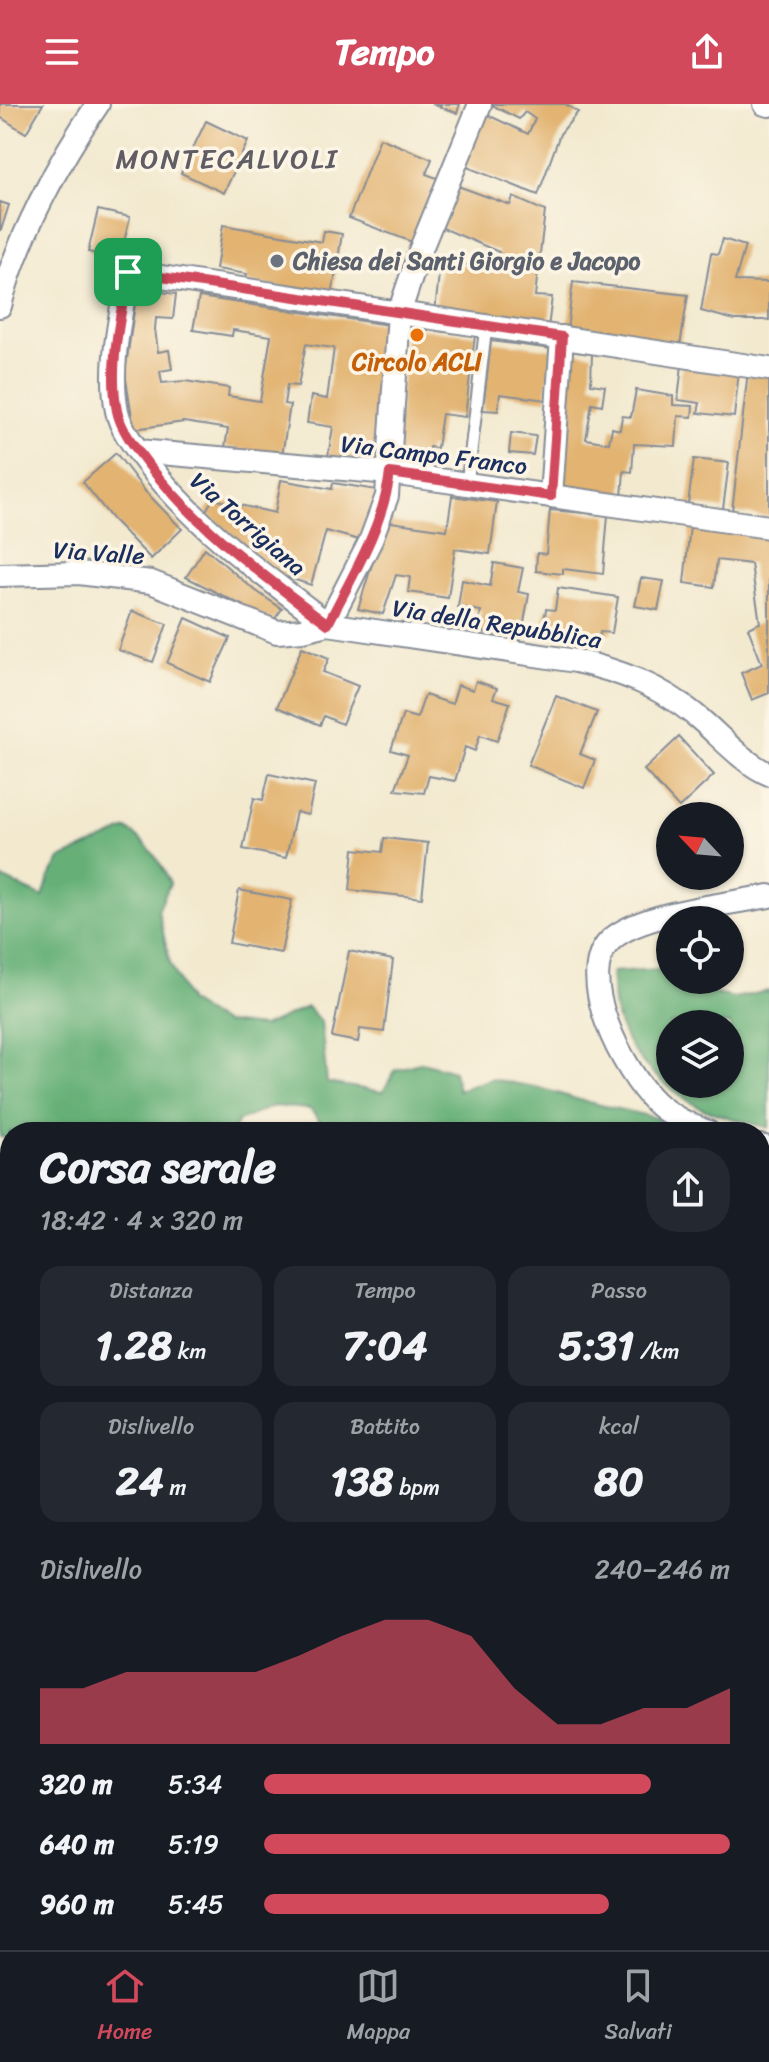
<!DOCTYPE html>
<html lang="it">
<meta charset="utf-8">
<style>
:root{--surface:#171b24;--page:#242831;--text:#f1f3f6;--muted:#9ea1a6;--line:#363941;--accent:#d1495b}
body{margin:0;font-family:Sriracha,sans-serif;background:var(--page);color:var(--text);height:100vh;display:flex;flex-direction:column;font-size:30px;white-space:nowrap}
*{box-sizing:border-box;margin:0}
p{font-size:26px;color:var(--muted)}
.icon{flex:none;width:44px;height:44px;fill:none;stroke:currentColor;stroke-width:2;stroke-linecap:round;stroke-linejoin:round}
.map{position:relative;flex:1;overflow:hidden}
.drawer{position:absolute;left:0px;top:1018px;width:770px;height:828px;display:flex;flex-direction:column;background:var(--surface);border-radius:32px 32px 0 0;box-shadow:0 2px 6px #0004}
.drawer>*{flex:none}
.needle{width:52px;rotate:296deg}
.controls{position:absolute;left:656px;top:698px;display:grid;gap:16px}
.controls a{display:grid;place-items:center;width:88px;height:88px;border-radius:50%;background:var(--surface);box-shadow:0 2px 6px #0004;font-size:40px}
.pin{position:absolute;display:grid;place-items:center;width:68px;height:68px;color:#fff;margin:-34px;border-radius:16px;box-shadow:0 4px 12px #0006}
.round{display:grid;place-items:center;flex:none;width:84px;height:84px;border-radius:32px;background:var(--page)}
.headline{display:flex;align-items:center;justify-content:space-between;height:136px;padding:0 40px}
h1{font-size:44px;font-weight:800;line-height:60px}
.stats{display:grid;grid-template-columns:repeat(3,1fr);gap:12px;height:136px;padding:8px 40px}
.stats div{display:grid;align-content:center;border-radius:20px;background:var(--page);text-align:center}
.stats b{font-size:40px;font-weight:800}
.stats small{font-size:22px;font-weight:400}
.stats p{font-size:22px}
.chart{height:224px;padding:16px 40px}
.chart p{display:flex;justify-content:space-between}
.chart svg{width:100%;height:144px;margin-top:8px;fill:var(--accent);opacity:.7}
ul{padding:0 40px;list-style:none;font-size:26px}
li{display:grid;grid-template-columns:128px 96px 1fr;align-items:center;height:60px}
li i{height:20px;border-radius:10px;background:var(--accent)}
header{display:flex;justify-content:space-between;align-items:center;height:104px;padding:0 40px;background:var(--accent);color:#fff;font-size:36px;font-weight:800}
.tab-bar{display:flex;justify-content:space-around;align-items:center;height:112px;border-top:2px solid var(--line);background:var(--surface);font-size:22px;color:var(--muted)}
.tab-bar a{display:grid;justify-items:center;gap:4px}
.tab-bar .on{color:var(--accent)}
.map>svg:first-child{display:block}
</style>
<header><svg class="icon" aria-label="menu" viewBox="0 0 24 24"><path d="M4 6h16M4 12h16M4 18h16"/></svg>Tempo<svg class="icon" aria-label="share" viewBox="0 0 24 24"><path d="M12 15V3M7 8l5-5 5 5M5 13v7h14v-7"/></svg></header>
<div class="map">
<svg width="769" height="1846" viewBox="0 0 769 1846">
<rect width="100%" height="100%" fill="#fcf5e5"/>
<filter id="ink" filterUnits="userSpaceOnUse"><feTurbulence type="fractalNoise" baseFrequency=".0125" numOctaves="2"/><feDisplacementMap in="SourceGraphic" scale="16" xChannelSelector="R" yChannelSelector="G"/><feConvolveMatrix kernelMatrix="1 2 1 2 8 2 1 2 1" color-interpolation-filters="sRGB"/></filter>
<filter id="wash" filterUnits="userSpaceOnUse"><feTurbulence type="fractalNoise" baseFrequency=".006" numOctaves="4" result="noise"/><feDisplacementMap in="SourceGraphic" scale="32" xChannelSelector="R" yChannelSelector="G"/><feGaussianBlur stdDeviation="1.8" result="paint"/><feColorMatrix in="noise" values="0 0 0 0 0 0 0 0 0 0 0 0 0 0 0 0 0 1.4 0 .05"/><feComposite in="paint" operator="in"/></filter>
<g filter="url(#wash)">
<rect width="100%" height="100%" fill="#f2e9cf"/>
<g fill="#66b078" stroke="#40706b" stroke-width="2" fill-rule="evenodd">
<path d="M 127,725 C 147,739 161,756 170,780 L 158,806 L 170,859 L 189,898 L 223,919 L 263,923 L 307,903 L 321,918 L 327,979 L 383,988 L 395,966 L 422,958 L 454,967 L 458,986 L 491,975 L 540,984 L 583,997 L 657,1014 L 684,1028 L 328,1028 L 310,1005 L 273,1002 L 238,1017 L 232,1028 L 10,1028 L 10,1035 L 0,1033 L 0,773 L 43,793 L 49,774 L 60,755 Z"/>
<path d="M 670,848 L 670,876 L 698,876 L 707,888 L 734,894 L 769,887 L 769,1024 C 747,1018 724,1013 703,1005 C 687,998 675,988 662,977 C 626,947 611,916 612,868 L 661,865 L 665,849 ZM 670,920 L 730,920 L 730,980 L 670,980 Z"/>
<path d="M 769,1112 L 769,1846 L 362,1846 L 365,1836 L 760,1836 L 760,1113 Z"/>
<path d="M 0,1122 L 10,1125 L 10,1560 L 0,1555 Z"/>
</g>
<g id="blocks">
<g fill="#e2b371">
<path d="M 0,0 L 43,0 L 26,29 L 0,13 Z"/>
<path d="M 432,0 L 460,0 L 457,9 Z"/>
<path d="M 490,0 L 565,0 L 578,8 L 560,30 L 538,91 L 462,61 L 486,10 L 528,30 L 535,15 L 525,8 L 519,15 Z"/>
<path d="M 206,17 L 248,37 L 224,89 L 181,69 Z"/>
<path d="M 380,34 L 432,55 L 426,70 L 437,74 L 412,138 L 349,114 Z"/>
<path d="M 455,81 L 510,101 L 513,93 L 545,107 L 535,192 L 552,193 L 548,224 L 435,208 L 440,160 L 493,161 L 499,148 L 438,122 Z"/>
<path d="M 0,98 L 9,101 L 1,126 L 0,126 Z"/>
<path d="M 98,106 L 130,113 L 120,155 L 88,148 Z"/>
<path d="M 223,121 L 322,138 L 324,127 L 342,130 L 332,192 L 246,178 L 247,170 L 216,165 Z"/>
<path d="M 723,135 L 745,142 L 735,177 L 769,178 L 769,216 L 735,216 L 701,207 L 711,149 L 718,150 Z"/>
<path d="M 573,178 L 688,191 L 680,242 L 567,226 Z"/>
<path d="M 147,186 L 176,190 L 173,215 L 156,214 L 155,225 L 158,248 L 169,246 L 172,265 L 160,267 L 162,279 L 185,277 L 229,284 L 228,292 L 260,297 L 271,232 L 233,226 L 232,232 L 193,226 L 199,193 L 389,221 L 378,366 L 327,358 L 333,323 L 307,319 L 311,292 L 327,295 L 334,244 L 306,240 L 298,282 L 287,281 L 284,300 L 290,301 L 282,352 L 225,343 L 228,325 L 184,318 L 134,325 L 125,269 L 136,193 Z"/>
<path d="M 406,223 L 475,231 L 465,313 L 442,310 L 437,344 L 429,343 L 425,372 L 395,368 Z"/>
<path d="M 491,237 L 552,245 L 546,296 L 500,290 L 498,307 L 483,306 Z"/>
<path d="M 568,247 L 592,250 L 591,280 L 605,282 L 602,301 L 592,299 L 586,335 L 609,339 L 612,324 L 620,326 L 622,312 L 631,313 L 636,286 L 673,292 L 673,301 L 693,302 L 692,313 L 678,312 L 676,342 L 634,340 L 632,368 L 624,367 L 622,393 L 560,384 Z"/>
<path d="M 682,261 L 739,267 L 734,313 L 698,309 L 700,299 L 678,296 Z"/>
<path d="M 748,267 L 769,270 L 769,413 L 732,408 Z"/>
<path d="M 511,329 L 536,332 L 533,351 L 509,349 Z"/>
<path d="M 116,349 L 145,387 L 182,425 L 151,455 L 113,416 L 83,378 Z"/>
<path d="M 694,355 L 729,359 L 723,405 L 688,400 Z"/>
<path d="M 281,376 L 332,385 L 333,379 L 377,386 L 363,437 L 326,427 L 311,481 L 277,470 L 205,408 L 213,395 L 275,409 Z"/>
<path d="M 452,392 L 497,398 L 490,450 L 455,445 L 448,494 L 408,488 L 410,473 L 396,471 L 383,510 L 358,505 L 378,441 L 391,418 L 447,426 Z"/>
<path d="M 550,406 L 608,411 L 603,470 L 563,465 L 563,470 L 536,467 L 537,449 L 546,450 Z"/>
<path d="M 690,422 L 769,435 L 769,589 L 752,596 L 741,569 L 762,560 L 748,524 L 760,519 L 751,460 L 717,456 L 714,483 L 684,479 Z"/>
<path d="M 205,444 L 252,484 L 282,505 L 273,517 L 186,473 Z"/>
<path d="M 494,459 L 523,464 L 518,488 L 529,490 L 521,535 L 477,527 L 481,507 L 458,503 L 462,476 L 490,482 Z"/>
<path d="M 641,474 L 664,477 L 658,506 L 635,502 Z"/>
<path d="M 558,484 L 618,493 L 612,529 L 600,528 L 598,539 L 542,530 L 546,505 L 555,506 Z"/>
<path d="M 132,507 L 167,520 L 153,558 L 118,546 Z"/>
<path d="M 186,514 L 230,534 L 210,578 L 167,559 Z"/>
<path d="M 302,543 L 329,554 L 323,568 L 358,582 L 342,620 L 324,612 L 320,621 L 277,603 Z"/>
<path d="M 476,577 L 497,584 L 493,594 L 510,599 L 497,637 L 480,631 L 475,647 L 465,643 L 455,677 L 429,672 L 424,689 L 395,686 L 408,651 L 391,646 L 403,610 L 417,614 L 425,591 L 452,600 L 458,581 L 473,586 Z"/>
<path d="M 556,592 L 597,608 L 580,650 L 595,656 L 584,684 L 528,661 Z"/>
<path d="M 679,633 L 714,671 L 679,704 L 644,666 Z"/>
<path d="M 269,670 L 315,680 L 308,711 L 296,708 L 286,754 L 243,745 L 254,694 L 263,696 Z"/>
<path d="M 384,734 L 428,739 L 422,794 L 350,786 L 354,745 L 382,748 Z"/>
<path d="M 239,786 L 292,796 L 281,849 L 229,839 Z"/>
<path d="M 349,847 L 393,856 L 384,928 L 360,925 L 358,938 L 332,933 Z"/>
<path d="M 1,1833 L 32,1846 L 0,1846 Z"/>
</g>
</g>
</g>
<g filter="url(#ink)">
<use href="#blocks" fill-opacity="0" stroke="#868c96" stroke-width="2"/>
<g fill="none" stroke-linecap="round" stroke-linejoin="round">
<defs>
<path id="lane" d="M 467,380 L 486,222"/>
<g id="street">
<path d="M 765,0 L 769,1"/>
<path d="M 0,202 C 15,139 60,54 98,0"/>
<path d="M 138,347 L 390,369 L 769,423"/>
<path d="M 551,392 L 562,233"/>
<path d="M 0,471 L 79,469 L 151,478 L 277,528 L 303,526 L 328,520 L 576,557 C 620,567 660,582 695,611 C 719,630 741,658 769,670"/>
<path d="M 328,520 C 263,471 197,424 147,359 C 135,343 121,326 117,307 C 108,262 121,212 128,168 L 769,265"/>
<path d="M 328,520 L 370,438 L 387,392 L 399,209 L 420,147 L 480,0"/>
<path d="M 708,1028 C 689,1021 670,1012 655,998 C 625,969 571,870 612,835 C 641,809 728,800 769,792"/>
<path d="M 760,1042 L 769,1044"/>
</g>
</defs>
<use href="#lane" stroke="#868c96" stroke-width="15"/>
<use href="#street" stroke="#868c96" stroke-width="26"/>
<use href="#lane" stroke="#fff" stroke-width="11"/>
<use href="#street" stroke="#fff" stroke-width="22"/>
</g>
</g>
<g fill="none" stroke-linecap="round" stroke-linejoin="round" filter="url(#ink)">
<defs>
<path id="route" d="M 128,168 L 562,233 L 551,392 L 390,369 C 383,423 352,472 328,520 C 263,471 197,424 147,359 C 135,343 121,326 117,307 C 108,261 121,212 128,168 Z"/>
</defs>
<use href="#route" stroke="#fff" stroke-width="16"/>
<use href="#route" stroke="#d1495b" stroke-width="10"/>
</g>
<circle fill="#6b7280" stroke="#fcf5e5" stroke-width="3" cx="277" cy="157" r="8"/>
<circle fill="#e8710a" stroke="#fcf5e5" stroke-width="3" cx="417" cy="231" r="8"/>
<g text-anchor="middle" stroke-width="7" stroke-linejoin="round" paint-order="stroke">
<g font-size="24" font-weight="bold" fill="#5b616d" stroke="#fcf5e5" text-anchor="start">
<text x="293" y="165">Chiesa dei Santi Giorgio e Jacopo</text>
</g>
<g font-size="24" font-weight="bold" fill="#c56008" stroke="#fcf5e5">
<text x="417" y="266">Circolo ACLI</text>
</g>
<g font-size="24" fill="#1b2f5e" stroke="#fcf5e5">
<text transform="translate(434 351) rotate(7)" y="8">Via Campo Franco</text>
<text transform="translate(248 420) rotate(41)" y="8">Via Torrigiana</text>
<text transform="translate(99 449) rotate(4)" y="8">Via Valle</text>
<text transform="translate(497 520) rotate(9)" y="8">Via della Repubblica</text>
</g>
<g font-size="28" letter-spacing="2" fill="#615d65" stroke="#fcf5e5">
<text x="227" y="64">MONTECALVOLI</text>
</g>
</g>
</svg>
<div class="controls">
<a><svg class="needle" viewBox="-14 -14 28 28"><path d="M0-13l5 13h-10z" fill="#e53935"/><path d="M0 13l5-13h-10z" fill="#9ea1a6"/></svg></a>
<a><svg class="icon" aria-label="locate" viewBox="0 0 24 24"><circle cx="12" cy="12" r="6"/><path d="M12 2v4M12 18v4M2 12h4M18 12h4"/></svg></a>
<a><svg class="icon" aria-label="layers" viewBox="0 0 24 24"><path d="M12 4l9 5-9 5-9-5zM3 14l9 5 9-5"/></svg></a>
</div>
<div class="pin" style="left:128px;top:168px;background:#1e9e55"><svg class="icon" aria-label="arrive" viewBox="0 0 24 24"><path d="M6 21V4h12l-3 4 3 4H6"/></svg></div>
<section class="drawer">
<div class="headline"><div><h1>Corsa serale</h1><p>18:42 · 4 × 320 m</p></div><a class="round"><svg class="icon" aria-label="share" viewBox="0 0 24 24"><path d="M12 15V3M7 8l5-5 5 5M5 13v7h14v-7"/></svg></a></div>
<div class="stats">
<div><p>Distanza</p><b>1.28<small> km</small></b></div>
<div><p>Tempo</p><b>7:04</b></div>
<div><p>Passo</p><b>5:31<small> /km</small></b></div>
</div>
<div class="stats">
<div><p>Dislivello</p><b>24<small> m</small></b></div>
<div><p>Battito</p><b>138<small> bpm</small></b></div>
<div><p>kcal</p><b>80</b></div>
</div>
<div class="chart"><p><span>Dislivello</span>240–246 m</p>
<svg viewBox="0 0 160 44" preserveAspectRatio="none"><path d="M0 44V27L10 27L20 22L30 22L40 22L50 22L60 17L70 11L80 6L90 6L100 11L110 27L120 38L130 38L140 33L150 33L160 27V44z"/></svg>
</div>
<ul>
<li><b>320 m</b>5:34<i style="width:83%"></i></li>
<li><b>640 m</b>5:19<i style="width:100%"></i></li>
<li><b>960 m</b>5:45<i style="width:74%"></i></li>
</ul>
</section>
</div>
<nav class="tab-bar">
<a class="on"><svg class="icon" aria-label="home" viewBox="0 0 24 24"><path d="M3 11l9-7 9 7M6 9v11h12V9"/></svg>Home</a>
<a><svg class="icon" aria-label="map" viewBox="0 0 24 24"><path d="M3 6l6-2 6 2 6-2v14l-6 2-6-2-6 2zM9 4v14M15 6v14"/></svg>Mappa</a>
<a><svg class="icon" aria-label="saved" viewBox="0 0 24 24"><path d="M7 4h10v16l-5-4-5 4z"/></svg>Salvati</a>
</nav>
